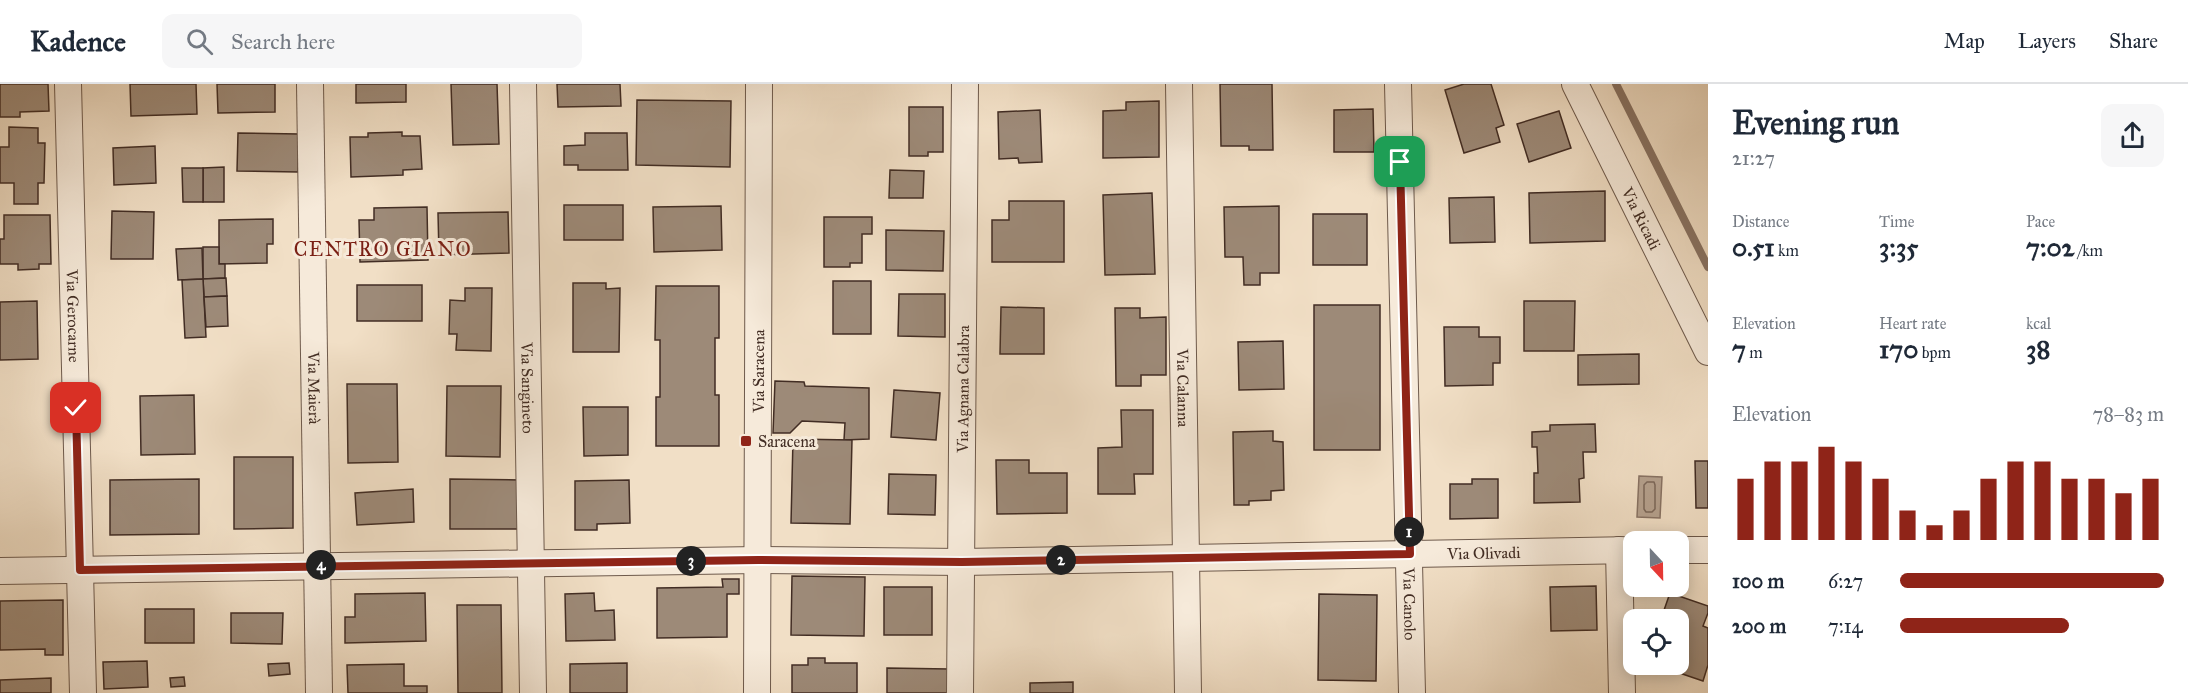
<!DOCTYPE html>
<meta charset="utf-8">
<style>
:root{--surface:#fff;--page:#f6f6f7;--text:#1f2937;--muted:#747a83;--line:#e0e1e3;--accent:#8f2418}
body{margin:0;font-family:"IM FELL Great Primer",serif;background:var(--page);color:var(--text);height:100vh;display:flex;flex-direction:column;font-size:22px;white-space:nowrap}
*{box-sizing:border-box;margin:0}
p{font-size:20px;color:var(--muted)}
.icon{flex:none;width:33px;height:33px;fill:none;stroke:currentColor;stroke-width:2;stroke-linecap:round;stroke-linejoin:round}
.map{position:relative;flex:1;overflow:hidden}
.details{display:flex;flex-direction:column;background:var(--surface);width:480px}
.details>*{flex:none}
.needle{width:39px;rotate:158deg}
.fabs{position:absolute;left:1623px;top:447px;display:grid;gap:12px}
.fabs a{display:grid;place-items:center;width:66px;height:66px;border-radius:12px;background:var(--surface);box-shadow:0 3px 15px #0003;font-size:30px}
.pin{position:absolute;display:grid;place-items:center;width:51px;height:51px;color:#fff;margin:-26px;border-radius:12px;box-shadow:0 3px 9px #0006}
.km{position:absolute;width:30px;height:30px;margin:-15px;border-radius:50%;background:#222;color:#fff;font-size:16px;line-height:30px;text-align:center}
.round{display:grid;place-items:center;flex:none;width:63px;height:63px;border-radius:12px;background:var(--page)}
.head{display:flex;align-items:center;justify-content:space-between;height:102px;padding:0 24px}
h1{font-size:33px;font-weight:800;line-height:45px}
.figures{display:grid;grid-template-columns:repeat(3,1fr);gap:9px;height:102px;padding:6px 24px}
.figures div{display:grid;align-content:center}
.figures b{font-size:26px;font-weight:800}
.figures small{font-size:16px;font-weight:400}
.figures p{font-size:16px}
.chart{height:168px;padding:12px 24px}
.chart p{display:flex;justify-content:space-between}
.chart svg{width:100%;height:108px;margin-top:6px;stroke:var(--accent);stroke-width:6}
ul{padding:0 24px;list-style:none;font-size:20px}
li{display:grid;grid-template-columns:96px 72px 1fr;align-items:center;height:45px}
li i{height:15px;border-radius:8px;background:var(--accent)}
header{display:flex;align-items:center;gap:36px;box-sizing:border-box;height:84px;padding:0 30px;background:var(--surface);border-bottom:2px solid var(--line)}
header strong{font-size:28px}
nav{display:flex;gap:33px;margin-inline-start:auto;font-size:21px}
.search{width:420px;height:54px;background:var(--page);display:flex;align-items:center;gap:15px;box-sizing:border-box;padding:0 21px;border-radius:12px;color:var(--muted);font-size:22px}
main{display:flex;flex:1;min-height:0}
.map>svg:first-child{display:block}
</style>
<header>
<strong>Kadence</strong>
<div class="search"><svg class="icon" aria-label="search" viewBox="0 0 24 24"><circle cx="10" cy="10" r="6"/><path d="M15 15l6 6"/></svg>Search here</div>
<nav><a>Map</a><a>Layers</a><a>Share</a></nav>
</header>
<main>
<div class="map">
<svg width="1708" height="609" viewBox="0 0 1708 609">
<rect width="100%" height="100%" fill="#f1dfc6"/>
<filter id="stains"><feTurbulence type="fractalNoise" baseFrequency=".00333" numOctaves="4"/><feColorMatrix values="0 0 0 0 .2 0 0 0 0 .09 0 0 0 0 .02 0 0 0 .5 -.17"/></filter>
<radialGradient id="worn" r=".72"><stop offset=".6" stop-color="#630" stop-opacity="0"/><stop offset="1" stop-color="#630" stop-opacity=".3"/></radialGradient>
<path fill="#b6a28f" stroke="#887364" stroke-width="1.5" d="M 1639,392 L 1662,393 L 1660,434 L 1637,433 Z"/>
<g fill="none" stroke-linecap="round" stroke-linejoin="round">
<path stroke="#7c685a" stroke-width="1.5" d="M 1647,398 L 1654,398 L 1655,401 L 1655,425 L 1652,428 L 1646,428 L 1644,425 L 1644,401 Z"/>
<path stroke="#887364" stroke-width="8" d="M 1616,0 L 1708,183"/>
</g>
<g fill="#9d8a78" stroke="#422d24" stroke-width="1.5">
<path d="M 0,0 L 48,0 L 49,27 L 20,28 L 20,33 L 0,33 Z"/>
<path d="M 130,0 L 196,0 L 197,30 L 131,32 Z"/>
<path d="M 217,0 L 275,0 L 275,28 L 218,29 Z"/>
<path d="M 356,0 L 406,0 L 406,18 L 356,19 Z"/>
<path d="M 451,0 L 497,0 L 499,60 L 453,61 Z"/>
<path d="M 557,0 L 620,0 L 621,22 L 558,23 Z"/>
<path d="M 1220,0 L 1272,0 L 1273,66 L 1249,66 L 1249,62 L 1221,62 Z"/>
<path d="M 1464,0 L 1491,0 L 1504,41 L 1496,44 L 1500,58 L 1464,69 L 1445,6 Z"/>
<path d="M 637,16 L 731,17 L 730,83 L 636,81 Z"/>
<path d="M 1159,17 L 1159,73 L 1103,74 L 1103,27 L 1126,26 L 1126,18 Z"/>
<path d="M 909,23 L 943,23 L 943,68 L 928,68 L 928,72 L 909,72 Z"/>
<path d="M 1373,25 L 1374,68 L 1334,68 L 1334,26 Z"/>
<path d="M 1040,26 L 1042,78 L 1019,79 L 1018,74 L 999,75 L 998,28 Z"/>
<path d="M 1559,27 L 1571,64 L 1529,78 L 1517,40 Z"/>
<path d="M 9,43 L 38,44 L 38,59 L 45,59 L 44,99 L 38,99 L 38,120 L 14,120 L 14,99 L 0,99 L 0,63 L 9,63 Z"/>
<path d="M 402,48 L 402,52 L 420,52 L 422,85 L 403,86 L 403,91 L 351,93 L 350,53 L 368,53 L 368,49 Z"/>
<path d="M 238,49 L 299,50 L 298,88 L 237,87 Z"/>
<path d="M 585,49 L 627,49 L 628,86 L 578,86 L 578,81 L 564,81 L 564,62 L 585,61 Z"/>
<path d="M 155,62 L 156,99 L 114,101 L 113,64 Z"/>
<path d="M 224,83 L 224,118 L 203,118 L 203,84 Z"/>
<path d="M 182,84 L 203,84 L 203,118 L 183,118 Z"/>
<path d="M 890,86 L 924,87 L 923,114 L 889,114 Z"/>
<path d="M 1605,107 L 1605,157 L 1530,159 L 1529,109 Z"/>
<path d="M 1152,109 L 1155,190 L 1105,191 L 1103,111 Z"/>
<path d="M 1494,113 L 1495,158 L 1450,159 L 1449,114 Z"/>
<path d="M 1009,117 L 1064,117 L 1064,178 L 992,178 L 992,136 L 1009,136 Z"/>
<rect x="564" y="121" width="59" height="35"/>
<path d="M 721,122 L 722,166 L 654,168 L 653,123 Z"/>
<path d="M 1279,122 L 1279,189 L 1260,189 L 1260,201 L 1244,201 L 1243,173 L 1225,173 L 1224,123 Z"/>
<path d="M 427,123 L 428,176 L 360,178 L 359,136 L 374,136 L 374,124 Z"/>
<path d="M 112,127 L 154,128 L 153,175 L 111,175 Z"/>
<path d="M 508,128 L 509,169 L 439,171 L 438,129 Z"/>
<rect x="1313" y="130" width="54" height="51"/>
<path d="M 4,131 L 50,131 L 51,180 L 39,180 L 39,185 L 18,186 L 18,180 L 0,180 L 0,155 L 4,155 Z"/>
<path d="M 824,133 L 872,133 L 872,150 L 862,150 L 862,179 L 850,179 L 850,183 L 824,183 Z"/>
<path d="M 273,135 L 273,160 L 267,160 L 267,179 L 219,180 L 219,136 Z"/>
<path d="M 886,146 L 944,147 L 943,187 L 886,186 Z"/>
<path d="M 203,163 L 219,163 L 219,180 L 225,180 L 225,194 L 203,195 Z"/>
<path d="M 202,164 L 203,195 L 178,196 L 176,165 Z"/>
<path d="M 226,194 L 227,212 L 204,213 L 203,195 Z"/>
<path d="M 203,195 L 206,253 L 185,254 L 182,196 Z"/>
<rect x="833" y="197" width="38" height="53"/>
<path d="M 573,199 L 606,199 L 606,205 L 620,204 L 619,268 L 573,268 Z"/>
<rect x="357" y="201" width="65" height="36"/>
<path d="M 656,202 L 719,202 L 719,254 L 715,254 L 715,311 L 719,311 L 719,362 L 656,362 L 656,313 L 660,313 L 660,256 L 655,256 Z"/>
<path d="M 465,204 L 492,204 L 491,267 L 456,266 L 457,250 L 449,250 L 450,216 L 465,217 Z"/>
<path d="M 899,210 L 945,210 L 945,253 L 898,252 Z"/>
<path d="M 227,212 L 228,242 L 206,243 L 204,213 Z"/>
<path d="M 37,217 L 38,275 L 0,276 L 0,218 Z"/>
<path d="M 1524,217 L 1575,217 L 1574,267 L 1524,267 Z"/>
<rect x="1314" y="221" width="66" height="145"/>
<path d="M 1001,223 L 1044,224 L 1044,270 L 1000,270 Z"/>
<path d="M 1115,224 L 1140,224 L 1140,234 L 1166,233 L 1166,291 L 1141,291 L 1141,302 L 1116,302 Z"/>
<path d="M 1444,243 L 1479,243 L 1479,253 L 1500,253 L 1500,279 L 1493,279 L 1493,301 L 1445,302 Z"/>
<path d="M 1283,257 L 1284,305 L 1239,306 L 1238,258 Z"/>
<path d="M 1639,270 L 1639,300 L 1578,301 L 1578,271 Z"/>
<path d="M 775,297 L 804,298 L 805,302 L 869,304 L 869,355 L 844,356 L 845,339 L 802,337 L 790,349 L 773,349 Z"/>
<path d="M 347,300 L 397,300 L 398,378 L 348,379 Z"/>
<path d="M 447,302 L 501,302 L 500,373 L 446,372 Z"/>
<path d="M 894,306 L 940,309 L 936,356 L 891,353 Z"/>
<path d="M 194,311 L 195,370 L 141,371 L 140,312 Z"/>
<path d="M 583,323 L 628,323 L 628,371 L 584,372 Z"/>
<path d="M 1121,326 L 1153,326 L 1153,390 L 1134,390 L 1135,410 L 1098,410 L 1098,364 L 1122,363 Z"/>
<path d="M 1595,340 L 1596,368 L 1583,368 L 1584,394 L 1579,395 L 1580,418 L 1534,419 L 1534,389 L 1538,389 L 1537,363 L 1532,363 L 1532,348 L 1550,347 L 1550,341 Z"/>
<path d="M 1273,347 L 1273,357 L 1283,358 L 1284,406 L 1271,407 L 1271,416 L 1249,417 L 1249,421 L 1234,421 L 1233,348 Z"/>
<path d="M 793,355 L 852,356 L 850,440 L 791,439 Z"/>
<path d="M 234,373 L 293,373 L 293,444 L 234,445 Z"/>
<path d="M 996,376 L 1029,376 L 1029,389 L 1067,389 L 1067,429 L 997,430 Z"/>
<path d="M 1695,377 L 1708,377 L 1708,424 L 1696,424 Z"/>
<path d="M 889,390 L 936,391 L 935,431 L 888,430 Z"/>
<path d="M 199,395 L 199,450 L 110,451 L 110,396 Z"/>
<path d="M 450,395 L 520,396 L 519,445 L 450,445 Z"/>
<path d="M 1472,395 L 1498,395 L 1498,434 L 1450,435 L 1450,400 L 1472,400 Z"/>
<path d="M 629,396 L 630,439 L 597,440 L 597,446 L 575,446 L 575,397 Z"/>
<path d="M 413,405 L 414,438 L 357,441 L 355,409 Z"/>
<path d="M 792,492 L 865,493 L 864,552 L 791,551 Z"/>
<path d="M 722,495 L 739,495 L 739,510 L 727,510 L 727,553 L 657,554 L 657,504 L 723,503 Z"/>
<path d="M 1596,502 L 1597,546 L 1551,547 L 1550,503 Z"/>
<rect x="884" y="503" width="48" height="48"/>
<path d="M 425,509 L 426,557 L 345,559 L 345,533 L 355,533 L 355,510 Z"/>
<path d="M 594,509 L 595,527 L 614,526 L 615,556 L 566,557 L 565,510 Z"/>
<path d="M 1670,509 L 1708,522 L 1708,529 L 1703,542 L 1708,544 L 1708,581 L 1703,597 L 1656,581 L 1678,580 L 1678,536 L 1666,536 L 1667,533 L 1662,532 Z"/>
<path d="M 1319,510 L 1377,511 L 1376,597 L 1318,596 Z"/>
<path d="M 63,516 L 63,571 L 45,571 L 45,565 L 0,566 L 0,517 Z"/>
<path d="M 457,521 L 501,521 L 502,609 L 458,609 Z"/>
<rect x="145" y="525" width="49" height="34"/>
<path d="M 231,529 L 283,529 L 282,560 L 231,559 Z"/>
<path d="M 808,574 L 825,574 L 825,579 L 857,579 L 857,609 L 792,609 L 792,581 L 808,581 Z"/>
<path d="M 147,577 L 148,603 L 104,605 L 103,578 Z"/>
<path d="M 289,579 L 290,590 L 269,592 L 268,580 Z"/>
<path d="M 627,579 L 627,609 L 570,609 L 570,580 Z"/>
<path d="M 404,580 L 404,602 L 427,602 L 427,609 L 348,609 L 347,581 Z"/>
<path d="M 887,584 L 949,585 L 949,609 L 887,609 Z"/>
<path d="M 184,593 L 185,602 L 171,603 L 170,594 Z"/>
<path d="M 51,594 L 51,609 L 0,609 L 0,596 Z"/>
<path d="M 1073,598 L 1073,609 L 1030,609 L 1030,599 Z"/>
</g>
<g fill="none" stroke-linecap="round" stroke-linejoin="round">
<defs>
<g id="street">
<path id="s1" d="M 68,0 L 83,609"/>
<path id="s2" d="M 310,0 L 319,609"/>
<path id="s3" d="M 523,0 L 533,609"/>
<path id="s4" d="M 1179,0 L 1188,609"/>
<path id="s5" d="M 1398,0 L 1412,609"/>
<path id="s6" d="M 1575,0 L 1708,268"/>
<path d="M 1619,466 L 1622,609"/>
<path d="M 1678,466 L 1708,466"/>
<path id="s7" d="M 0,487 L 758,476 L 962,478 L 1634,466"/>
<path id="s8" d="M 757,609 L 759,0"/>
<path id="s9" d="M 960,609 L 965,0"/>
</g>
</defs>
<use href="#street" stroke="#6e5a4c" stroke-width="28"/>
<use href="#street" stroke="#f6eada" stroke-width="26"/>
</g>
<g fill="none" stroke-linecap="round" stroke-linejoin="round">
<defs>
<path id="route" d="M 76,324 L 80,486 L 758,476 L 962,478 L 1410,470 L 1400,78"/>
</defs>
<use href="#route" stroke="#fff" stroke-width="12"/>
<use href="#route" stroke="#8f2418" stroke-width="8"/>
</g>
<rect fill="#8f2418" stroke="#f6eada" stroke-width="2" x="740" y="351" width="12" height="12" rx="3"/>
<g text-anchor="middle" stroke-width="6" stroke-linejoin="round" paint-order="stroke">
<g font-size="16" fill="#422d24" stroke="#f6eada">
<text dy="6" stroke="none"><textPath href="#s6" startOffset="150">Via Ricadi</textPath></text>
<text dy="6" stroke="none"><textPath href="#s1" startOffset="232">Via Gerocarne</textPath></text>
<text dy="6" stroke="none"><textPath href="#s8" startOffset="322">Via Saracena</textPath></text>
<text dy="6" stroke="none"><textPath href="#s4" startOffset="304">Via Calanna</textPath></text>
<text dy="6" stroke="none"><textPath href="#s2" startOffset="304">Via Maierà</textPath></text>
<text dy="6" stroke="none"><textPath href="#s3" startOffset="304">Via Sangineto</textPath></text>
<text dy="6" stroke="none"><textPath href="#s9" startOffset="304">Via Agnana Calabra</textPath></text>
<text dy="6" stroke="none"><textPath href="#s7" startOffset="1484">Via Olivadi</textPath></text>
<text dy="6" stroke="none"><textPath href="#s5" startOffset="520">Via Canolo</textPath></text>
</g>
<g font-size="16" fill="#422d24" stroke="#f6eada" text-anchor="start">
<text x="758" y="363">Saracena</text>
</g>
<g font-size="20" letter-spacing="1.5" fill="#7a1f14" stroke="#f6eada">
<text x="383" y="172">CENTRO GIANO</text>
</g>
</g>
<rect width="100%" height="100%" filter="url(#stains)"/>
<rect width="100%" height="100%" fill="url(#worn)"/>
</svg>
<div class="fabs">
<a><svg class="needle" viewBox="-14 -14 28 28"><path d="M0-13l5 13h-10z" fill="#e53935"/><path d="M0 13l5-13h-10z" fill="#747a83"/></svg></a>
<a><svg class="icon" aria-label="locate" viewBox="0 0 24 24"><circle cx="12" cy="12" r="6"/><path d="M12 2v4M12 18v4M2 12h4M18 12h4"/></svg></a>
</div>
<div class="pin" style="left:1400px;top:78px;background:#1e9e55"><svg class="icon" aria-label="arrive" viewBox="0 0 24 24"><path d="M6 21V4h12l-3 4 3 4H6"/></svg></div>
<div class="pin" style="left:76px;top:324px;background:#d93025"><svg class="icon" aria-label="check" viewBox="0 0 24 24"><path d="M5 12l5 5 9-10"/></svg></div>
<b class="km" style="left:1409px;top:448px">1</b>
<b class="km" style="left:1061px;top:476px">2</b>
<b class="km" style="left:691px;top:477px">3</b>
<b class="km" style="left:321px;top:481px">4</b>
</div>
<section class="details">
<div class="head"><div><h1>Evening run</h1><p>21:27</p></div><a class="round"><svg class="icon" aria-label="share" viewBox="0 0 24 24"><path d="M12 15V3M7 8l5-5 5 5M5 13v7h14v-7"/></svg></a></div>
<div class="figures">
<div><p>Distance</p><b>0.51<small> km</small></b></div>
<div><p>Time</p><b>3:35</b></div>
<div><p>Pace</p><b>7:02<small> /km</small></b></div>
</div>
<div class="figures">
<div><p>Elevation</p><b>7<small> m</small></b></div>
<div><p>Heart rate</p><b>170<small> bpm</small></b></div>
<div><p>kcal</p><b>38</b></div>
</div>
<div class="chart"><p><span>Elevation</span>78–83 m</p>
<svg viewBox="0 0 160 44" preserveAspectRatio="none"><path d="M5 44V19M15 44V12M25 44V12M35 44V6M45 44V12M55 44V19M65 44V32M75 44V38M85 44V32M95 44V19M105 44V12M115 44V12M125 44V19M135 44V19M145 44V25M155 44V19"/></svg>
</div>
<ul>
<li><b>100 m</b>6:27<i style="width:100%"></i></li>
<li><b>200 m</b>7:14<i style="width:64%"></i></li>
</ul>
</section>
</main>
